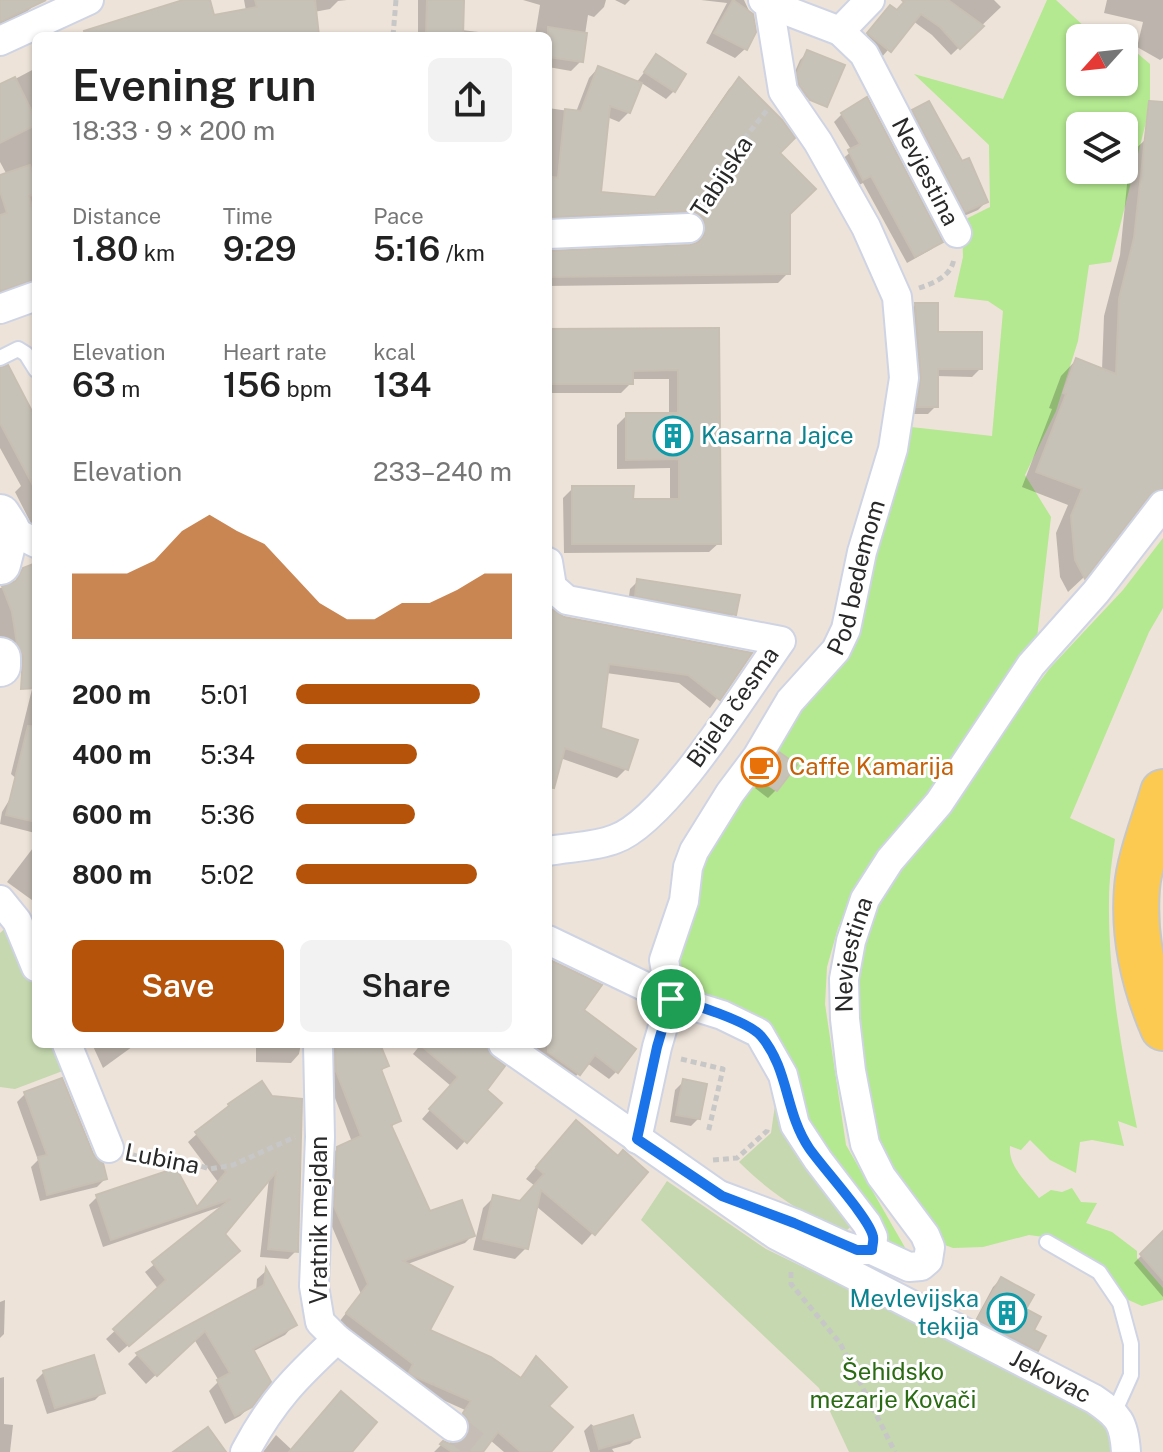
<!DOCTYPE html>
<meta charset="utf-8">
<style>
:root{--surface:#fff;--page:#f2f2f2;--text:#222;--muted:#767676;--accent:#b45309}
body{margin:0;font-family:"Public Sans",sans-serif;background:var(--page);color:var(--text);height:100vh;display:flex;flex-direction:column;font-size:30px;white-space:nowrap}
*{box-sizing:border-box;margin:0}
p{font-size:26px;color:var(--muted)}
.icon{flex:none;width:44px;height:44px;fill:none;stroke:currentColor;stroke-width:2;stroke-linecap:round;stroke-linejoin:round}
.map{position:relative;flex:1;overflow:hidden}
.drawer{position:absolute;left:32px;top:32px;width:520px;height:1016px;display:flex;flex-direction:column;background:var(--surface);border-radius:12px;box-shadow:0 2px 6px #0004}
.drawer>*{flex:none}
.needle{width:52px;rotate:243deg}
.fabs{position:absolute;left:1066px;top:24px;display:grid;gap:16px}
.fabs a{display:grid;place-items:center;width:72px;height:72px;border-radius:12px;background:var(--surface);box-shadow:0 2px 6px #0004;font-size:40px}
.pin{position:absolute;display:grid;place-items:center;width:68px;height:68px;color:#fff;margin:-34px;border:4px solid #fff;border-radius:50%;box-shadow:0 2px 8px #0007}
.round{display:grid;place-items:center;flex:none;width:84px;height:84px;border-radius:12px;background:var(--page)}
.summary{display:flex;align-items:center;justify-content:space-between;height:136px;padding:0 40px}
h1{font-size:44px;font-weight:600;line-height:60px}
.stats{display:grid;grid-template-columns:repeat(3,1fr);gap:12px;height:136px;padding:8px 40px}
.stats div{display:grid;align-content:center}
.stats b{font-size:34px;font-weight:600}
.stats small{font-size:22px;font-weight:400}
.stats p{font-size:22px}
.chart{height:224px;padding:16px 40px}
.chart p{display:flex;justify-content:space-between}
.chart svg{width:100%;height:144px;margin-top:8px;fill:var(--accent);opacity:.7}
.primary-button{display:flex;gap:16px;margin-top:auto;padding:16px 40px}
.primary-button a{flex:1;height:92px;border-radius:12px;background:var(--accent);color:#fff;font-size:32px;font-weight:600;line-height:92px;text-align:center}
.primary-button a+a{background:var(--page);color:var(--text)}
ul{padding:0 40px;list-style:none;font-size:26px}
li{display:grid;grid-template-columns:128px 96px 1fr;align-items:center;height:60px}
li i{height:20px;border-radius:10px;background:var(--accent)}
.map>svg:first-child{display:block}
</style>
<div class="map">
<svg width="1163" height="1452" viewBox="0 0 1163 1452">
<rect width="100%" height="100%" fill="#ede3d9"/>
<g fill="#b4e891" fill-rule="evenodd">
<path d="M 1047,0 L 1056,0 L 1089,31 L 1113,38 L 1080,38 L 1080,82 L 1124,82 L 1124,42 L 1150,64 L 1150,106 L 1111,262 L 1089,265 L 1078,341 L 1056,411 L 1025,475 L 1051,517 L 1035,655 L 929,802 L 862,879 L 838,928 L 827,967 L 825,1004 L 846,1145 L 907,1251 L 892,1249 L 810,1143 L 777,1052 L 675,995 L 671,960 L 698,857 L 752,772 L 777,791 L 796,766 L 770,746 L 844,654 L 902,426 L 992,436 L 1003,311 L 988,301 L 954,297 L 963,257 L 962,221 L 990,207 L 989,145 L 914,74 L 1003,99 ZM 1080,126 L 1124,126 L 1124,170 L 1080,170 Z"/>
<path d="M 1163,538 L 1163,608 L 1149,632 L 1070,818 L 1115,839 C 1112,859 1109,880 1109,901 C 1108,977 1122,1054 1137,1128 L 1118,1121 L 1124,1146 L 1092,1140 L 1080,1142 L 1076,1173 L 1050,1160 L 1030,1140 L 1021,1150 L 1010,1146 C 1008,1166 1027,1183 1039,1198 L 1051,1190 L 1062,1192 L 1072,1188 L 1081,1202 L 1097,1203 L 1086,1223 L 1112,1232 L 1137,1251 L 1137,1258 L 1163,1288 L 1163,1300 L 1142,1306 L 1124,1298 L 1051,1238 L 1029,1235 L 983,1247 L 953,1248 L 937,1242 L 886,1173 L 850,1018 L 869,917 L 896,871 L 1050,668 L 1123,590 Z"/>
</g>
<g fill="#c5d8af">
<path d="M 23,912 L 36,942 L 36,1044 L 82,1044 L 89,1061 L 15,1089 L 0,1087 L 0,933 Z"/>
<path d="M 777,1091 L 854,1224 L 847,1230 L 838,1231 C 800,1212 769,1192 739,1162 L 771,1133 Z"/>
<path d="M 667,1181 L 766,1249 L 1102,1412 L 1112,1434 L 1113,1452 L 849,1452 L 819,1388 L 641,1220 Z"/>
</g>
<g fill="#0003">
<path d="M 0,0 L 40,0 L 22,16 L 0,26 Z"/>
<path d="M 193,0 L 208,0 L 212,18 L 246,11 L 244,0 L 347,0 L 338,1 L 330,9 L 314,12 L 317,36 L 98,36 Z"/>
<path d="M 418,0 L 462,0 L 461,30 L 514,36 L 418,36 Z"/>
<path d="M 523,0 L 606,0 L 604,7 L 594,17 L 588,15 L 581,61 L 571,71 L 548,67 L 548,36 L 535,36 L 540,5 Z"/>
<path d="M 615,0 L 630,0 L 625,5 Z"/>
<path d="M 701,0 L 744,0 L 751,15 L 745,49 L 735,58 L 706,43 L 727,3 Z"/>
<path d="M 905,0 L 994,0 L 1001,7 L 951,55 L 932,35 L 913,21 L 881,58 L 861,42 L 883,15 L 896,12 Z"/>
<path d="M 1107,0 L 1163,0 L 1163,58 L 1160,60 L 1137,47 L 1143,22 L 1104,13 Z"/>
<path d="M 808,52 L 824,59 L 807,97 L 799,104 L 790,83 L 800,60 Z"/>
<path d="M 656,57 L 674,91 L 666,99 L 640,82 L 629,112 L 619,122 L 607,117 L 598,194 L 653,199 L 729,89 L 739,79 L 777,153 L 788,214 L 788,273 L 778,283 L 548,286 L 548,253 L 694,246 L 697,239 L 694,228 L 548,225 L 548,108 L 576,112 L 589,78 L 598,68 L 636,83 Z"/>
<path d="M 36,68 L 36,208 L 0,223 L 0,177 L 7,175 L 0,162 L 0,87 Z"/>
<path d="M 913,112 L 986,202 L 978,210 L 957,219 L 906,120 Z"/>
<path d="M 842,114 L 940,241 L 932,249 L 907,263 L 863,183 L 855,187 L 841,160 L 852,151 L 834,122 Z"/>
<path d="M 1146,139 L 1163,141 L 1163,487 L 1147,503 L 1140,504 L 1083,578 L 1068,592 L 1060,577 L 1056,533 L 1068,505 L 1022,487 L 1052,409 L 1049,408 L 1061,376 L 1076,360 L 1102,370 L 1104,316 L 1120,255 L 1130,154 Z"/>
<path d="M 36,245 L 36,292 L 0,296 L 0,259 Z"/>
<path d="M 548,286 L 552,331 L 717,330 L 719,543 L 709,552 L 564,553 L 563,498 L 573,488 L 631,501 L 670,501 L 670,468 L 617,469 L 617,425 L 627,415 L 669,415 L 669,379 L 631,379 L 631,383 L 621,393 L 548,393 Z"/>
<path d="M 915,305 L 936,334 L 980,369 L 972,377 L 936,376 L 936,406 L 928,414 L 910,414 L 908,313 Z"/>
<path d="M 0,380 L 36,423 L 36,533 L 15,492 L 21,486 L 0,448 Z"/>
<path d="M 36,565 L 36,832 L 35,833 L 0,824 L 2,812 L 20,782 L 11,774 L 35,677 L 15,670 L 0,646 L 0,588 L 11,586 L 24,570 Z"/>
<path d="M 638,581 L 734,614 L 726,622 L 628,603 L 630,589 Z"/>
<path d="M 565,629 L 749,654 L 710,708 L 679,683 L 606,673 L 599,729 L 636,742 L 626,769 L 617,778 L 560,758 L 548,778 L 548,684 Z"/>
<path d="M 780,755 L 776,790 L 768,798 L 755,788 Z"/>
<path d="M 36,844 L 36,903 L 7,882 Z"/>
<path d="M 548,961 L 582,1011 L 617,1071 L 609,1079 L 587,1063 L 571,1082 L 519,1044 L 548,1044 Z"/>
<path d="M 92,1044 L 136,1044 L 103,1068 Z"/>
<path d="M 256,1044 L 301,1044 L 299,1054 L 291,1063 L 256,1062 Z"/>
<path d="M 325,1044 L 378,1044 L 387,1066 L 380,1072 L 399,1120 L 390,1128 L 429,1214 L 473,1235 L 465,1243 L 405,1265 L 428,1331 L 520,1379 L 536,1359 L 546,1407 L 548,1452 L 504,1452 L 490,1440 L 481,1452 L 434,1452 L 443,1443 L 450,1446 L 460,1445 L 462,1430 L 456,1423 L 465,1410 L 405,1383 L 402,1381 L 406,1373 L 339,1322 L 361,1294 L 327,1215 L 329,1157 L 338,1148 L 352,1142 L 328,1080 Z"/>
<path d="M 421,1044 L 484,1044 L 484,1091 L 499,1103 L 457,1150 L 422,1119 L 451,1086 L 413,1054 Z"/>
<path d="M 683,1082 L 699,1118 L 691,1126 L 670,1122 L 675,1090 Z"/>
<path d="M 25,1094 L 92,1156 L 105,1179 L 97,1187 L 40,1201 L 31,1167 L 38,1160 L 17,1102 Z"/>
<path d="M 271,1098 L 296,1251 L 288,1259 L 260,1257 L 269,1178 L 222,1234 L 228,1260 L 119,1353 L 106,1339 L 159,1290 L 145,1272 L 226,1205 L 103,1247 L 89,1205 L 97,1197 L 196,1209 L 218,1182 L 188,1142 L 229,1105 Z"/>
<path d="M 565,1133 L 646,1173 L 582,1245 L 536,1206 L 526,1248 L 515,1259 L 473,1250 L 483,1208 L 494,1197 L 520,1203 L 535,1186 L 526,1179 Z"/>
<path d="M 1163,1234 L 1163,1297 L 1134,1263 Z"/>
<path d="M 266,1271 L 294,1325 L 285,1335 L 252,1352 L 251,1406 L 240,1416 L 225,1424 L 209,1391 L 219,1381 L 194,1339 L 146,1384 L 128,1364 L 137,1355 L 256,1291 L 257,1279 Z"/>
<path d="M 1001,1279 L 1023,1310 L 1031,1331 L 1036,1350 L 1028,1358 L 971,1328 L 993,1287 Z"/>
<path d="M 5,1300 L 4,1334 L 0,1338 L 0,1302 Z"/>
<path d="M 44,1372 L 103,1392 L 95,1400 L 47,1414 L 36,1380 Z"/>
<path d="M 4,1377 L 4,1424 L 13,1425 L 10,1452 L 0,1452 L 0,1378 Z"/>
<path d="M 591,1424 L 596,1428 L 638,1436 L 630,1444 L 612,1449 L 614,1452 L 590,1452 L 584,1431 Z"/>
<path d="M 276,1435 L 292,1450 L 349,1452 L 263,1452 Z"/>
</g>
<g fill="#c7c2b8" stroke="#c8bfb3" stroke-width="2">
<path d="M 0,0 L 46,0 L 0,22 Z"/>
<path d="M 183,0 L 210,0 L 214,15 L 257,7 L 255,0 L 315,0 L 319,36 L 85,36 L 84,31 Z"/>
<path d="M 427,0 L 464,0 L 463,36 L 426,36 Z"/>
<path d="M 733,0 L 753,14 L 756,32 L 747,50 L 714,33 Z"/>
<path d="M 902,0 L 948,0 L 984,26 L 960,49 L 940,27 L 921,14 L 891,52 L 867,33 L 890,5 L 897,10 L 904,2 Z"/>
<path d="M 548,27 L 587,33 L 583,62 L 548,57 Z"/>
<path d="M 807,50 L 845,65 L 827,107 L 810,100 L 799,85 L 797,73 Z"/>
<path d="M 656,54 L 686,74 L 675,92 L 644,72 Z"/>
<path d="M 598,66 L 642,83 L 630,113 L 610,106 L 601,192 L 655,197 L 739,77 L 782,120 L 795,138 L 780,153 L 816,189 L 790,214 L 790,274 L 548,277 L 548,251 L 690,245 L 699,242 L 704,235 L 704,220 L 698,213 L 689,211 L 548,217 L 548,176 L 558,178 L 565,109 L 581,111 Z"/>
<path d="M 15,77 L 36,120 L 36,125 L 0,143 L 0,84 Z"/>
<path d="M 867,97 L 943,242 L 915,257 L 871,176 L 863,180 L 848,150 L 860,144 L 841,113 Z"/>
<path d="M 929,101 L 962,161 L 969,158 L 988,202 L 965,212 L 912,110 Z"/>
<path d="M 1149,101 L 1163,102 L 1163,488 L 1150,495 L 1085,579 L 1075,560 L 1071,516 L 1082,489 L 1036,472 L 1066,394 L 1063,393 L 1076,358 L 1116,374 L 1119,299 L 1134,238 Z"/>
<path d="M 30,165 L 36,182 L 36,194 L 29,196 L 36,221 L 36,279 L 0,291 L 0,215 L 7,213 L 0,191 L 0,175 Z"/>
<path d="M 915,303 L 938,303 L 938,332 L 982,332 L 982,369 L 938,369 L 938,407 L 917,407 L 921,377 Z"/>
<path d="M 719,328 L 721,544 L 572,544 L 572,486 L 634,486 L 633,499 L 679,499 L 679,459 L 626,460 L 626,413 L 678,413 L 678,370 L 633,371 L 633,384 L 548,384 L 548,329 Z"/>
<path d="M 8,365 L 36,419 L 36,491 L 0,423 L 0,368 Z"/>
<path d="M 36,563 L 36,688 L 21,689 L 23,657 L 17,644 L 12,612 L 2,586 L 16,581 L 23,568 Z"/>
<path d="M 637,579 L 740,595 L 736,615 L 635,596 Z"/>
<path d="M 552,609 L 564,617 L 752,653 L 720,700 L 688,675 L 609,664 L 601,728 L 638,740 L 628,770 L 565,748 L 554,788 L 548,787 L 548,630 Z"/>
<path d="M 28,726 L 36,727 L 36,822 L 6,815 Z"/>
<path d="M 779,752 L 797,765 L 777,791 L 761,780 Z"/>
<path d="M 548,959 L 602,985 L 584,1010 L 636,1049 L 618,1073 L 595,1055 L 580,1075 L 548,1052 Z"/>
<path d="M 335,1044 L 380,1044 L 389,1066 L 381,1069 L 401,1121 L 391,1125 L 430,1211 L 462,1200 L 475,1236 L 403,1261 L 453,1287 L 430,1330 L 491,1357 L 521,1378 L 536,1356 L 567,1387 L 549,1406 L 573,1427 L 551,1452 L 521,1452 L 498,1432 L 483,1452 L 452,1452 L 440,1444 L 443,1441 L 450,1444 L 459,1443 L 467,1437 L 469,1421 L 463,1413 L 471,1401 L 413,1376 L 409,1372 L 413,1364 L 346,1313 L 368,1284 L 334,1206 L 337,1147 L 361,1136 L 336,1071 Z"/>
<path d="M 419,1044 L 486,1044 L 493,1057 L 505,1066 L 487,1090 L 502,1103 L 467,1143 L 429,1109 L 458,1077 Z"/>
<path d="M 62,1078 L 93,1154 L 103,1163 L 107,1179 L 47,1195 L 38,1157 L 47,1155 L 24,1092 Z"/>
<path d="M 683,1079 L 707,1084 L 700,1119 L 676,1115 Z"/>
<path d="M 262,1081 L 272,1096 L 302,1099 L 298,1252 L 268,1249 L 276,1172 L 225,1234 L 240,1251 L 129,1346 L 113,1329 L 166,1280 L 152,1262 L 231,1199 L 111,1240 L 96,1195 L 176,1168 L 197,1207 L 226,1172 L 195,1132 L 229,1106 L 228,1104 Z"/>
<path d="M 576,1120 L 618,1156 L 623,1150 L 648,1172 L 595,1235 L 541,1190 L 528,1249 L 483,1239 L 493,1195 L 520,1201 L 544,1174 L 536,1167 Z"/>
<path d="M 1163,1231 L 1163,1280 L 1140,1254 Z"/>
<path d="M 266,1268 L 297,1325 L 253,1349 L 271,1382 L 252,1407 L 235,1416 L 217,1380 L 230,1373 L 205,1331 L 157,1376 L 136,1353 L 264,1285 Z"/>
<path d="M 1001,1277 L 1034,1295 L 1026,1309 L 1041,1317 L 1034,1330 L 1046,1336 L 1038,1351 L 977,1320 Z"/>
<path d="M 94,1355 L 105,1393 L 55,1408 L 43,1371 Z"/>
<path d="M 341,1391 L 377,1422 L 352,1452 L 289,1452 Z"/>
<path d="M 633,1415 L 640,1437 L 599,1449 L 593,1427 Z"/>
<path d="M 208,1427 L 226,1452 L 173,1452 Z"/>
</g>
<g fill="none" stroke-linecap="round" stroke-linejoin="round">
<path stroke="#c6beb6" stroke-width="28" stroke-dasharray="28 14" stroke-linecap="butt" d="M 453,1427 L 484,1452"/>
<defs>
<g id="lane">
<path d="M 0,358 L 18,349 L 26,354 L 36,370"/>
<path d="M 1047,1242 L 1099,1272 L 1120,1303 L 1131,1344 L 1131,1375 L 1114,1413"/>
</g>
<g id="street">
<path d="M 769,4 L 840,31 L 870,0"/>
<path id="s1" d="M 840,31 L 864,54 L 957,233"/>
<path d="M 0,41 L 89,0"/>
<path d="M 548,234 L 689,228"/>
<path d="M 0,309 L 36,296"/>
<path d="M 9,529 L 36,543"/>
<path d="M 548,562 L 552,587 L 567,600 L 781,641 C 747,689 666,821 615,839 C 595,847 569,847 548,851"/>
<path d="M 0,900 L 17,921 L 36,967"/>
<path d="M 548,940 L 671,999 L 722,1015 L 759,1033 L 783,1075 L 795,1125 L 818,1160 L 867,1224 L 873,1237 L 872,1250"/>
<path d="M 67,1044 L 109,1148"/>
<path d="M 318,1044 L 320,1137 L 314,1286 L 320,1322 L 337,1339 L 453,1427"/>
<path id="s2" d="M 503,1044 L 776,1235 L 1094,1399 C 1119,1416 1124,1422 1126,1452"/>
<path id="s3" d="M 637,1139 L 657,1047 L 671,999 L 664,960 L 684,901 L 688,867 L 694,851 L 730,793 L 757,757 L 790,701 L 836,650 L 846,629 L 862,552 L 893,449 L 904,378 L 897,297 L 866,227 L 818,142 L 783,91 L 769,4 L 763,0"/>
<path id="s4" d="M 722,1196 L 794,1223 L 842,1245 L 857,1250 L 872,1250 L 909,1267 L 921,1266 L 928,1260 L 930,1247 L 925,1235 L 881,1176 L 865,1144 L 851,1071 L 845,1019 L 844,979 L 851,941 L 865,899 L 890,860 L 939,803 L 1031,665 L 1096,592 L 1163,505"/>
<path d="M 245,1452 C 272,1401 296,1377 337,1339"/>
</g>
<g id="secondary">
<path d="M 0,515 L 9,529 L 0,564"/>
<path d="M 0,658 L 0,666"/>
</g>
<path id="primary" d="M 1163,792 C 1155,820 1139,860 1137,888 C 1133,937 1144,984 1163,1028"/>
</defs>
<use href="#lane" stroke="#cfd4e4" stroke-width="18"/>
<use href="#street" stroke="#cfd4e4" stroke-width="32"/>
<use href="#secondary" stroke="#cfd4e4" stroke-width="44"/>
<use href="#primary" stroke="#c7c7c7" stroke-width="48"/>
<g stroke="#c7c7c7" stroke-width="5" stroke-dasharray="6 4" stroke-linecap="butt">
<path d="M 393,36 L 396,0"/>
<path d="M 701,206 L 728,159 L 768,109"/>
<path d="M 919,288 C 934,283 952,276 954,258"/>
<path d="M 681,1059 L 723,1069 L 708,1133"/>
<path d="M 133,1155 L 148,1159 L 177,1159 L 210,1169 L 233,1165 L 295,1137"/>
<path d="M 713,1160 L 737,1158 L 767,1131 L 768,1126"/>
<path d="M 791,1272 L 791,1284 L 840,1343 L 895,1452"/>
</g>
<use href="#lane" stroke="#fff" stroke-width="14"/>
<use href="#street" stroke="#fff" stroke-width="28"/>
<use href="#secondary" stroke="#fff" stroke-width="40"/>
<use href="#primary" stroke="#fcca50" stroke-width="44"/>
</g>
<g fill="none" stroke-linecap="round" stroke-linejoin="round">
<defs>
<path id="route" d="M 671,999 C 691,1003 748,1021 761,1036 C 789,1069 785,1113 809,1148 C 821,1166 871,1220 873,1237 C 874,1241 872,1246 872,1250 L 857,1250 L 794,1223 L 722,1196 L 637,1139 L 657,1047 Z"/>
</defs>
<use href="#route" stroke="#fff" stroke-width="16"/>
<use href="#route" stroke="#1a73e8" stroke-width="10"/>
</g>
<defs>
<symbol id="building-ring" viewBox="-11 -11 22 22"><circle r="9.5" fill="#fff" stroke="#0f9aa8" stroke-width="1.5"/><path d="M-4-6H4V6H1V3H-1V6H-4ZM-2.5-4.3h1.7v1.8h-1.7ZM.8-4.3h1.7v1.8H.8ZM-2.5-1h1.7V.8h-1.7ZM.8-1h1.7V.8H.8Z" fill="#0f9aa8"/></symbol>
<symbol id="cafe-ring" viewBox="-11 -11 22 22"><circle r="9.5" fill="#fff" stroke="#e8710a" stroke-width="1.5"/><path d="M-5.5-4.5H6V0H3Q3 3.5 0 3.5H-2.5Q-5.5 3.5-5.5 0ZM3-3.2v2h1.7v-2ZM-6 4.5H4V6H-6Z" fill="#e8710a"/></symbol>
</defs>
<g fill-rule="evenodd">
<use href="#building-ring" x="651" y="414" width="44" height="44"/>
<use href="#cafe-ring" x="739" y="745" width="44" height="44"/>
<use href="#building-ring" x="985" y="1291" width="44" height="44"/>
</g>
<g text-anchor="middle" stroke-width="6" stroke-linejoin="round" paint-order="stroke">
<g font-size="24" fill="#292929" stroke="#fff">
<text dy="8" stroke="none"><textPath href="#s1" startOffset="166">Nevjestina</textPath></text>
<text transform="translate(722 177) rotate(-57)" y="8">Tabijska</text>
<text dy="8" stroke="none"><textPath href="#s3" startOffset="620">Pod bedemom</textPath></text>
<text transform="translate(733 707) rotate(-55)" y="8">Bijela česma</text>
<text dy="8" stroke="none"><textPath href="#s4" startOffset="550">Nevjestina</textPath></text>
<text transform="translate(162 1159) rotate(11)" y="8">Lubina</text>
<text transform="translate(319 1220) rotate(-90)" y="8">Vratnik mejdan</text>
<text dy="8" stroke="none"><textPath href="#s2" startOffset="642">Jekovac</textPath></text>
</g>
<g font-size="24" fill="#0d838f" stroke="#fff" text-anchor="start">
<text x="701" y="444">Kasarna Jajce</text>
<text x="979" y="1307" text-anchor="end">Mevlevijska<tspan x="979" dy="28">tekija</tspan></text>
</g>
<g font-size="24" fill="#c56008" stroke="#fff" text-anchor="start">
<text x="789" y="775">Caffe Kamarija</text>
</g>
<g font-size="24" fill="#2b6b14" stroke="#fff">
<text x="893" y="1380">Šehidsko<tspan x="893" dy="28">mezarje Kovači</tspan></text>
</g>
</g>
</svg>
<div class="fabs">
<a><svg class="needle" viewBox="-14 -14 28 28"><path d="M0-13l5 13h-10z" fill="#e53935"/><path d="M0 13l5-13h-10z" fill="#767676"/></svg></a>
<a><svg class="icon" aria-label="layers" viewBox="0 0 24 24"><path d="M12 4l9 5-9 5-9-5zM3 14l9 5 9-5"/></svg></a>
</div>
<div class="pin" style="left:671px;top:999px;background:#1e9e55"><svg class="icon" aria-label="arrive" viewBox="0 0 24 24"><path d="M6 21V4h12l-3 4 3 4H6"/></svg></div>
<section class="drawer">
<div class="summary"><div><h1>Evening run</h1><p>18:33 · 9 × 200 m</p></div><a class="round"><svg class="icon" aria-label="share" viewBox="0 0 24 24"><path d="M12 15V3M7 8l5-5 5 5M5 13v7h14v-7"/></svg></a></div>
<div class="stats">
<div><p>Distance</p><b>1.80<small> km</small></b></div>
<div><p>Time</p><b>9:29</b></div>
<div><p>Pace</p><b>5:16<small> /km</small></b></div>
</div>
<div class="stats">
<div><p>Elevation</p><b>63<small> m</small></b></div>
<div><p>Heart rate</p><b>156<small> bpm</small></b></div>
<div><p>kcal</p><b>134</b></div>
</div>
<div class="chart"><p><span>Elevation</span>233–240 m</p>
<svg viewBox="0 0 160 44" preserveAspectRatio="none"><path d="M0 44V24L10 24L20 24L30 20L40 11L50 6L60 11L70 15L80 24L90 33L100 38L110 38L120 33L130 33L140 29L150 24L160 24V44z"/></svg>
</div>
<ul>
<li><b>200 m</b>5:01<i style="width:85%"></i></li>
<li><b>400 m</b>5:34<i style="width:56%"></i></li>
<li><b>600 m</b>5:36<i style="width:55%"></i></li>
<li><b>800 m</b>5:02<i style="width:84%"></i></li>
</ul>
<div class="primary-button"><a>Save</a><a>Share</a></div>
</section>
</div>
